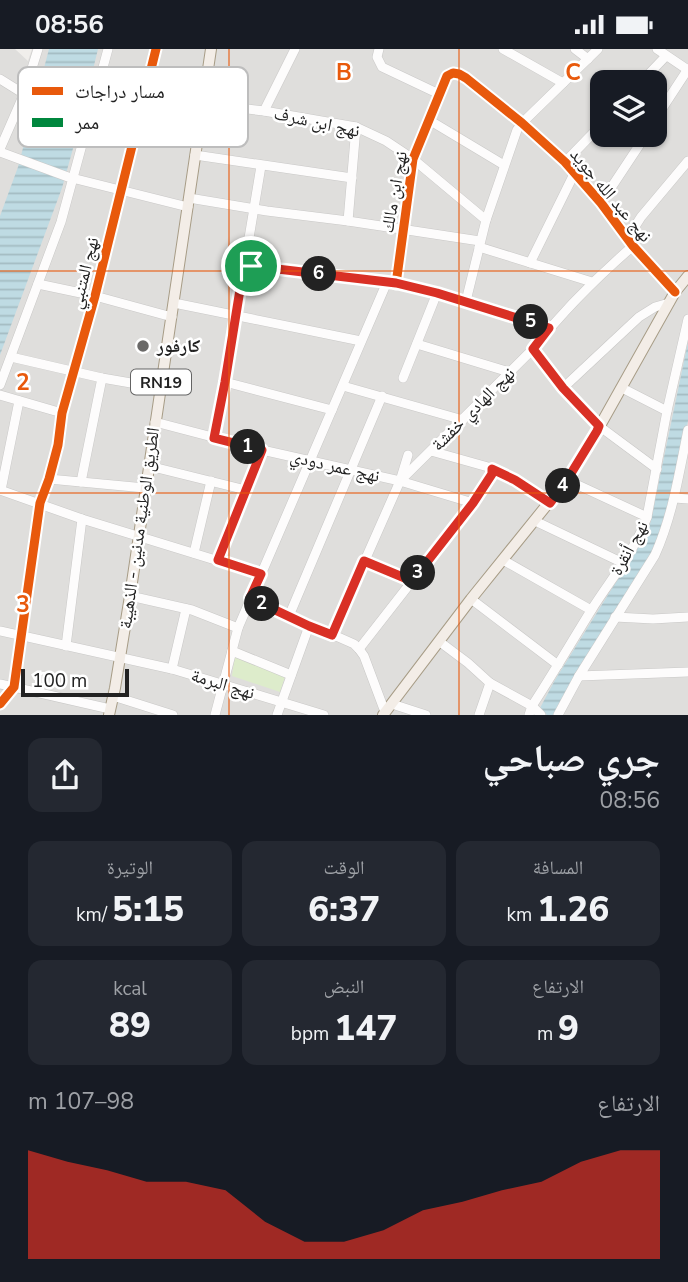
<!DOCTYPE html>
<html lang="ar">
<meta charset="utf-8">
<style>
:root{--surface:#171b24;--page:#242831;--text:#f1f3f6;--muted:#9ea1a6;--accent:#d93025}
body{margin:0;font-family:"Nunito Sans","Noto Naskh Arabic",sans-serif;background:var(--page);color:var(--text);direction:rtl;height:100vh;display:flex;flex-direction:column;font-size:26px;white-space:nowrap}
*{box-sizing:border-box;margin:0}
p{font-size:23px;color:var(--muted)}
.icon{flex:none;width:38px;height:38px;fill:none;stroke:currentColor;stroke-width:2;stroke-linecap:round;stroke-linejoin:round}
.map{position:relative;height:666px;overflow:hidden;direction:ltr}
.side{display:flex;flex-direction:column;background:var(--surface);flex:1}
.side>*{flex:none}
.tools{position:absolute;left:590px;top:21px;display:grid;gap:14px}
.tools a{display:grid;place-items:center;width:77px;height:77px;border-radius:14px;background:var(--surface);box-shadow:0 2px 5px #0004;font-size:35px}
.scale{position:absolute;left:21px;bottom:18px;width:108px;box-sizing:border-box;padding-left:7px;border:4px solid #222;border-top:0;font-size:19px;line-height:24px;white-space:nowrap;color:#222;-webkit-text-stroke:5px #fff;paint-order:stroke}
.pin{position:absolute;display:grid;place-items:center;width:60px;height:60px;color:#fff;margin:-30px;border:4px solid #fff;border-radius:50%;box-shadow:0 2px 7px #0007}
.km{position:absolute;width:35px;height:35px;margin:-18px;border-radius:50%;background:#222;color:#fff;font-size:19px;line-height:35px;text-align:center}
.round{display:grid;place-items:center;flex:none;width:74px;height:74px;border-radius:14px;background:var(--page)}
.headline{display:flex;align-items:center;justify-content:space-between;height:119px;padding:0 28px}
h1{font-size:38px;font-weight:800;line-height:52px}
.stats{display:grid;grid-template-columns:repeat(3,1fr);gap:10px;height:119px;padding:7px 28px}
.stats div{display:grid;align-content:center;border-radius:14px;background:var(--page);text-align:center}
.stats b{font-size:35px;font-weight:800}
.stats small{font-size:19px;font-weight:400}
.stats p{font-size:19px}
.chart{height:196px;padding:14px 28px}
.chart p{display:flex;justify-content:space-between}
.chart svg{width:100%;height:126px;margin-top:7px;fill:var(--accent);opacity:.7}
.status{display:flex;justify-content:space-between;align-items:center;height:49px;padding:0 35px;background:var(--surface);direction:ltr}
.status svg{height:19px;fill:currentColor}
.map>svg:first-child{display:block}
</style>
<div class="status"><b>08:56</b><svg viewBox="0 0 49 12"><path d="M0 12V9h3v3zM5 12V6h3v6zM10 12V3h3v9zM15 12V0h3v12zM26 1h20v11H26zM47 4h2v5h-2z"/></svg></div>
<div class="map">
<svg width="688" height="666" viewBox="0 0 688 666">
<defs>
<pattern id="water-rules" width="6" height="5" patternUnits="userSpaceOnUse" patternTransform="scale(1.75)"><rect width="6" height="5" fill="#bfdbe3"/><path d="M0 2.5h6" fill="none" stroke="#a4bcc2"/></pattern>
</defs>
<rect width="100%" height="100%" fill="#f0eeeb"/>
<path fill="#dfdedc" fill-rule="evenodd" d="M 0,0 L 15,0 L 28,12 L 32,0 L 688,0 L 688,666 L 0,666 ZM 602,33 L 654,33 L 654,86 L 602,86 Z"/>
<path fill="#ddeccb" d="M 235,606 L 285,628 L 280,643 L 232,627 Z"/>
<g fill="url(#water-rules)">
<path d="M 49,0 L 98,0 L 79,78 L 62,139 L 0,306 L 0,167 L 18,118 Z"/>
<path d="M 688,293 L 688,372 L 668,466 L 657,497 L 554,666 L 547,666 L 540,659 L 555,631 L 649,480 Z"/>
</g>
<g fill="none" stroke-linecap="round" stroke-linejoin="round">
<defs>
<g id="minor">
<path d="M 379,0 L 377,8 L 382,18 L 439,45"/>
<path d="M 503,0 L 563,34"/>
<path d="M 575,0 L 588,10"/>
<path d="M 657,0 L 688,21"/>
<path d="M 0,30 L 24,45"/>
<path d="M 641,33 L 666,7"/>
<path d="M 203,55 L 264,62 L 356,78 L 386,92 L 413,110 L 486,171"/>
<path d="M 264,62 L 295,0"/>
<path d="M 429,71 L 504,116"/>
<path d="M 654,72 L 688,20"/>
<path d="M 0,100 L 24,45 L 38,0"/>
<path d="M 0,103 L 68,128 L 188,158"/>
<path d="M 195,106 L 352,129"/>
<path d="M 565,113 L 602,75"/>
<path d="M 189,149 L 267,162 L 348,172 L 480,192"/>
<path d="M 601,154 L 646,86"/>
<path d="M 348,172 L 356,78"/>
<path d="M 627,190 L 641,168 L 688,112"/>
<path d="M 479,198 L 592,233"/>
<path d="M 530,214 L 574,125"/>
<path d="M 244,216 L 396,235 L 437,244 L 549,279"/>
<path d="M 38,235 L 95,247 L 172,268"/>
<path d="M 396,235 L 413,110 L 447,27 L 453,24 L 459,25 L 466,29 L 522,74 L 565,113 L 601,154 L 633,197 L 675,243"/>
<path d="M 466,252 L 486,171 L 517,81 L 522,74 L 598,0"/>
<path d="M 174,254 L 361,292"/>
<path d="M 417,295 L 509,323"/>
<path d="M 533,300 L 563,339 L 599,377 L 657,420"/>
<path d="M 11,308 L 102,329 L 160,339"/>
<path d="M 403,329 L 437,244"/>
<path d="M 225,333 L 332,361"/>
<path d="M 0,336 L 61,173 L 108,0"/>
<path d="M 343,337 L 463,371"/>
<path d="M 563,339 L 639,268 L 655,258 L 669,254"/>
<path d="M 622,339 L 667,362"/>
<path d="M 0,346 L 62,364"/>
<path d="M 155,373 L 262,401 L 400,432 L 473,454"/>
<path d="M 214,389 L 225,333 L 261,117"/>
<path d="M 431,402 L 488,418 L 515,431 L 550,454"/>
<path d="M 149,417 L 246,441"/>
<path d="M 49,430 L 145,439"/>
<path d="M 567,431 L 647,468"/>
<path d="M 400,432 L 533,300 C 563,262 596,229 633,197"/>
<path d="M 81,433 L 102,329"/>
<path d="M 0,441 L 82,470 L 261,525"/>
<path d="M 1,441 L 19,352"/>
<path d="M 675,449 L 688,450"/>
<path d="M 535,472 L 623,514"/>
<path d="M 194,504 L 211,432"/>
<path d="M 218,511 L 262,401"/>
<path d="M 503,511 L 591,561"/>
<path d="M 364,512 L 412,532"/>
<path d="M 130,547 L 192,561 L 238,579"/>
<path d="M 250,549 L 354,595 L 359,600 L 364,607 L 385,663"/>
<path d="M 471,550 L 558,616"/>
<path d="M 289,567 L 382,347"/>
<path d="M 615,568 L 653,570 L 688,568"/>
<path d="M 0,582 L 172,620 L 324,666"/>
<path d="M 332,586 L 400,432 L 408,406"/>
<path d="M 440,593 L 468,614 L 490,634 L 532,657 L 541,666"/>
<path d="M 66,597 L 82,470"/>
<path d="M 359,600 L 473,454 L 491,425 L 492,420"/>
<path d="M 232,602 L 291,626"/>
<path d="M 172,620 L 186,560"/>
<path d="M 579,627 L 688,623"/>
<path d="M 0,635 L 110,660"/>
<path d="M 113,647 L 173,666"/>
<path d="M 0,655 L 14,638 L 40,454 L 49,430 L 58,396 L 62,364 L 95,247 L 156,0"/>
<path d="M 392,655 L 426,666"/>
<path d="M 215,666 L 238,579 L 387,233"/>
<path d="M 277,666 L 309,577"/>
<path d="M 479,666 L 490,634"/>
<path d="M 529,666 L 532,657 C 553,625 572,592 592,560 C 611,530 635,502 647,468 L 667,362 L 688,270"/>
<path d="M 558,666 L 579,627 L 655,506 C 673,466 679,424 688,381"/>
</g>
<g id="major">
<path d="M 109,666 L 115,639 L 130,547 L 211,0"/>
<path d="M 383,666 L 471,550 L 567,431 L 597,382 L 675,243 L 688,227"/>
</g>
</defs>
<use href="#minor" stroke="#c9c8c7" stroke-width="10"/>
<use href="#major" stroke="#a79c86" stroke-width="12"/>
<use href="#minor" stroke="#fdfcfc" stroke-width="9"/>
<use href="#major" stroke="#f3ede7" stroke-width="10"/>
<path stroke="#00873e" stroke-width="7" stroke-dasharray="14 7" stroke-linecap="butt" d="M 98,41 L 143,52"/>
<defs>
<g id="cycleway">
<path d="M 396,235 L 413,110 L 447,27 L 453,24 L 459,25 L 466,29 L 522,74 L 565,113 L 601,154 L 633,197 L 675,243"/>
<path d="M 0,655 L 14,638 L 40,454 L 49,430 L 58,396 L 62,364 L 95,247 L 156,0"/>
</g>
</defs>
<use href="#cycleway" stroke="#fff" stroke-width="13"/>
<use href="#cycleway" stroke="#e8590c" stroke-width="9"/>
</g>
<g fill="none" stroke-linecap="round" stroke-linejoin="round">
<defs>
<path id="route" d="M 244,216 L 396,234 L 437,244 L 549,279 L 533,300 L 563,339 L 599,377 L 597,382 L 567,431 L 550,454 L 515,431 L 492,420 L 492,425 L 473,454 L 412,532 L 364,512 L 332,586 L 309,577 L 250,549 L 261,525 L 218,511 L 262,401 L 214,389 L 225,333 Z"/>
</defs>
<use href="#route" stroke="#fff" stroke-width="14"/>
<use href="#route" stroke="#d93025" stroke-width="9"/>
</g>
<path fill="none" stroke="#e8590c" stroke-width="2" stroke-opacity="0.55" d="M 229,0 L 229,666M 459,0 L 459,666M 0,222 L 688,222M 0,444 L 688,444"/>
<circle fill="#6a6968" stroke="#fff" stroke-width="2.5" cx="143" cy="297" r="7"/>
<g text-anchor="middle" stroke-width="5" stroke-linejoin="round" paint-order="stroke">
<rect fill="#fff" stroke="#646464" stroke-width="2" x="131" y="320.5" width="60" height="25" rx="5"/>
<g font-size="16" font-weight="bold" fill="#222">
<text x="161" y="339">RN19</text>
</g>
<g font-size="18" fill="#222" stroke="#fff">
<text transform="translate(317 73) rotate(12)" y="6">نهج ابن شرف</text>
<text transform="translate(394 143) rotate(-80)" y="6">نهج ابن مالك</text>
<text transform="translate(611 146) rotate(50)" y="6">نهج عبد الله جويد</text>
<text transform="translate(84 224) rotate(-76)" y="6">نهج المتنبي</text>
<text transform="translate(473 360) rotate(-45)" y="6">نهج الهادي خفشة</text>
<text transform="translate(335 417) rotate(13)" y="6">نهج عمر دودي</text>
<text transform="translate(139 479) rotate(-82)" y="6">الطريق الوطنية مدنين - الذهيبة</text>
<text transform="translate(629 499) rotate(-61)" y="6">نهج أنقرة</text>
<text transform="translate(223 635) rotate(17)" y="6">نهج البرمة</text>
</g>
<g font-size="18" font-weight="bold" fill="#222" stroke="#fff" text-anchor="start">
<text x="157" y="303">كارفور</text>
</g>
</g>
<rect x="18" y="18" width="230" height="80" rx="10" fill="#fff" stroke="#bdbdbd" stroke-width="2"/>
<rect x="32" y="38" width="31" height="8" fill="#e8590c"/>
<rect x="32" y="69" width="31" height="9" fill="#00873e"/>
<g font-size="19" fill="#222">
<text x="75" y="49">مسار دراجات</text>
<text x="75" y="80">ممر</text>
</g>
<g font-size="23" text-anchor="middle" font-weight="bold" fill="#e8590c" stroke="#fff" stroke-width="5" stroke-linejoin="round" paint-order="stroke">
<text x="344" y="31">B</text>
<text x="573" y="31">C</text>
<text x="23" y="341">2</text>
<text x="23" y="563">3</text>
</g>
</svg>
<div class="tools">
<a><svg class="icon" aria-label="layers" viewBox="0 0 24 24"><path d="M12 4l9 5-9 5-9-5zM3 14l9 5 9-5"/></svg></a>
</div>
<div class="scale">100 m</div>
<div class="pin" style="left:251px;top:217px;background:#1e9e55"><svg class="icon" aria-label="arrive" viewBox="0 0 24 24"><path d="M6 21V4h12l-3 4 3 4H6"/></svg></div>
<b class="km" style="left:248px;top:398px">1</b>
<b class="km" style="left:262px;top:555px">2</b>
<b class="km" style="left:418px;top:524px">3</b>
<b class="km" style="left:563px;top:437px">4</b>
<b class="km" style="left:531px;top:273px">5</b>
<b class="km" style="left:319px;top:225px">6</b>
</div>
<section class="side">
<div class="headline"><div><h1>جري صباحي</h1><p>08:56</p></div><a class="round"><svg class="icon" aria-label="share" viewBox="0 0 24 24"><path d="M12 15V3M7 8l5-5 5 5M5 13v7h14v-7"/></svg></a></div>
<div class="stats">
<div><p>المسافة</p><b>1.26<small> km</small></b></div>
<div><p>الوقت</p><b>6:37</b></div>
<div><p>الوتيرة</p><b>5:15<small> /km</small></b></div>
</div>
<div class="stats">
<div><p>الارتفاع</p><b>9<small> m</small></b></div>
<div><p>النبض</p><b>147<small> bpm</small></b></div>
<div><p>kcal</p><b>89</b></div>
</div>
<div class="chart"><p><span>الارتفاع</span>98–107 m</p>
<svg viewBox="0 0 160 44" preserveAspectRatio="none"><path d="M0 44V6L10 10L20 13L30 17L40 17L50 20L60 31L70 38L80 38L90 34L100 27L110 24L120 20L130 17L140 10L150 6L160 6V44z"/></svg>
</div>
</section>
